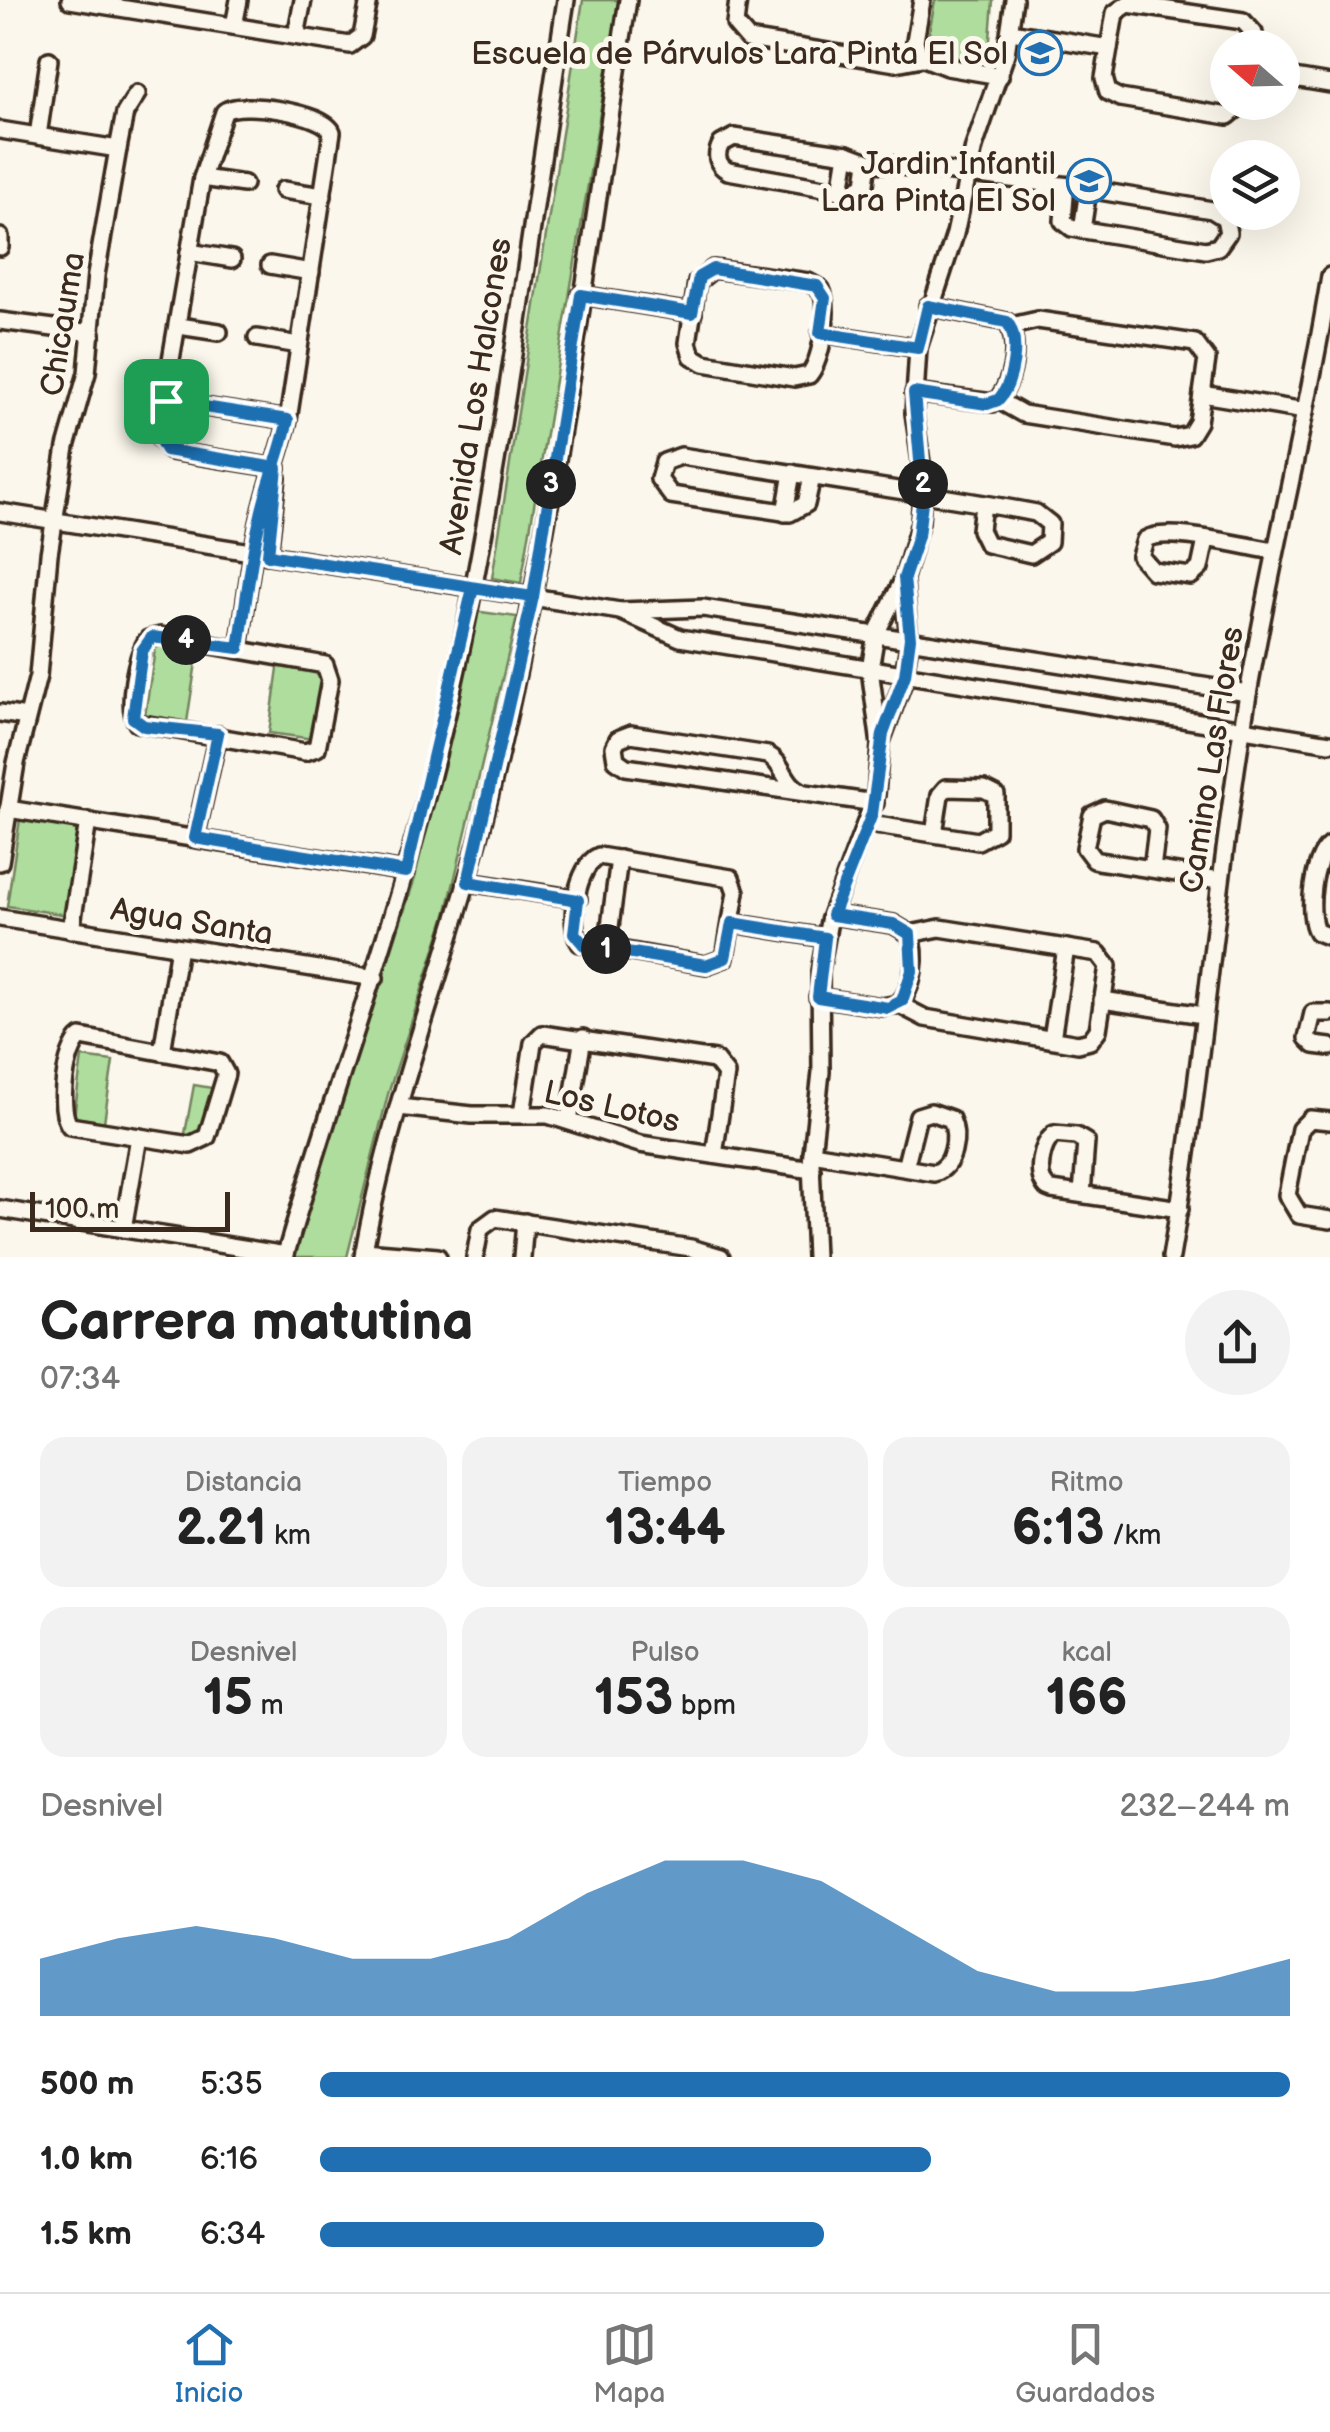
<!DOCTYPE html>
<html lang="es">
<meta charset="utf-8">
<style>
:root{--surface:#fff;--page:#f2f2f2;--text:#222;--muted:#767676;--line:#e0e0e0;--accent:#1f6fb2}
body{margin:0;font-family:"Balsamiq Sans",sans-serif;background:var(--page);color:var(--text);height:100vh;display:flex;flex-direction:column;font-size:38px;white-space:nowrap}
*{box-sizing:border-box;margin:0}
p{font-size:32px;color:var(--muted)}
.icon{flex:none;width:55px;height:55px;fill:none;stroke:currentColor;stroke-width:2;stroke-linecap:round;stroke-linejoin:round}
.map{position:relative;height:1257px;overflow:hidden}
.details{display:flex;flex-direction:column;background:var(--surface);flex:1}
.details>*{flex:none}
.needle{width:65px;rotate:290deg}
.tools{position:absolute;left:1210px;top:30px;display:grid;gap:20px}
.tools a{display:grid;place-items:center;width:90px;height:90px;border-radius:50%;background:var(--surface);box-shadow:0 10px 40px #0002;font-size:50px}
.scale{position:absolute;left:30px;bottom:25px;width:200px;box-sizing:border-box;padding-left:10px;border:5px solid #3b2a1e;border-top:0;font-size:28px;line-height:35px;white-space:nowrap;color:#3b2a1e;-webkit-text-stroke:8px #fbf7ec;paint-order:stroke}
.pin{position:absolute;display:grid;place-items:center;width:85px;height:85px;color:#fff;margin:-42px;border-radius:20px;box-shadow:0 5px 15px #0006}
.km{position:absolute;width:50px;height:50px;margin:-25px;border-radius:50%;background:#222;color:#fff;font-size:28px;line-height:50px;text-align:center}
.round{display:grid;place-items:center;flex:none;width:105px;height:105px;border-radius:52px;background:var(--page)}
.head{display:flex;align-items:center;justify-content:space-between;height:170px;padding:0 40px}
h1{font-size:55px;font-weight:700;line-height:75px}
.figures{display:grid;grid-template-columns:repeat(3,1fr);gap:15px;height:170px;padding:10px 40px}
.figures div{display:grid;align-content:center;border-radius:25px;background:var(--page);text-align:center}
.figures b{font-size:50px;font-weight:700}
.figures small{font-size:28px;font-weight:400}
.figures p{font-size:28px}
.chart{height:280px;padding:20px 40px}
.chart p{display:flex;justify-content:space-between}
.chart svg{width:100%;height:180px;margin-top:10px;fill:var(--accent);opacity:.7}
ul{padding:0 40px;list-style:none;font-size:32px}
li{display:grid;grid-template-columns:160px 120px 1fr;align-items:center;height:75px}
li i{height:25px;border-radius:12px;background:var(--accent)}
.menu{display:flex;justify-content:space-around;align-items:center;height:140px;border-top:2px solid var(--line);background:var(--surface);font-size:28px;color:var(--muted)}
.menu a{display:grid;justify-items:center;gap:5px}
.menu .on{color:var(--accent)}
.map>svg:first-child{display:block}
</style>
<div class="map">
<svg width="1330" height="1257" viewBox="0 0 1330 1257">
<rect width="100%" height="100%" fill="#fbf7ec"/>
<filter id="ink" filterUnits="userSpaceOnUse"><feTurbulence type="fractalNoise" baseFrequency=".01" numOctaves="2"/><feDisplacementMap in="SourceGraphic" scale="20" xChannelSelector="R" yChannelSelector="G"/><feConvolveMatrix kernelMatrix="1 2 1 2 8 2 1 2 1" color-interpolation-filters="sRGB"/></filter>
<g filter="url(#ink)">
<g fill="#aedd9d" stroke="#74845e" stroke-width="2.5">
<path d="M 583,0 L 619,0 L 521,583 L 492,578 Z"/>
<path d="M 935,0 L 993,0 L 988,65 L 926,50 Z"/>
<path d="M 474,611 L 517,617 L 446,915 L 388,1094 L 347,1257 L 291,1257 L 415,878 Z"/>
<path d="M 156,643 L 198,649 L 187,722 L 145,715 Z"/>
<path d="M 279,661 L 324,667 L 314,739 L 269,733 Z"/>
<path d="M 20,819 L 80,827 L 68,915 L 7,906 Z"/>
<path d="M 82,1057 L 113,1061 L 104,1122 L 74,1117 Z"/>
<path d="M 194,1085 L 212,1088 L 203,1131 L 195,1139 L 184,1139 Z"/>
</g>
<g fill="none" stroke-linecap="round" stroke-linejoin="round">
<defs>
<g id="minor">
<path d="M 70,0 L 350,45 L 362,36 L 369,0"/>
<path d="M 738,0 L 735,24 L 748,39 L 896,63 L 922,58"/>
<path d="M 922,0 L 915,41 L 919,56 L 947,67 L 1000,76"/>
<path d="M 234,26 L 239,0"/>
<path d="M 1011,32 L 1109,48"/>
<path d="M 296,36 L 303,0"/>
<path d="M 1282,76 L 1330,84"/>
<path d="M 1245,102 L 1228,116 L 1120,98 L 1108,92 L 1104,78 L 1115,13 L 1128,4 L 1243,21 L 1254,33 L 1254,48"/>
<path d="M 0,130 L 118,149"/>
<path d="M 38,136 L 49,60"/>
<path d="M 868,162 L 865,184 L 852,193 L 728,171 C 717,165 715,155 721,144 L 734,137 L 847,154 L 868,162 L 1070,186 L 1212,210 L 1225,218 L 1228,233 L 1218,247 L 1206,250 L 1072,228 L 1063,221 L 1065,196 L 1059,187"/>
<path d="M 202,178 L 244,184"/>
<path d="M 283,190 L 323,196"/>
<path d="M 841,191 L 847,154"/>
<path d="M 1082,230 L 1088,190"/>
<path d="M 0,237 L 0,247"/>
<path d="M 189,252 L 232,259"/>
<path d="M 270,265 L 311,272"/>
<path d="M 713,269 L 808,282 L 821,289 C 830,308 822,359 809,375 L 794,378 L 704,363 L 692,356 L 688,343 L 697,282 Z"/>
<path d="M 581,295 L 693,313"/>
<path d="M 0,321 L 92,333"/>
<path d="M 179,326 L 219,332"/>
<path d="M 821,333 L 918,348"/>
<path d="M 257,338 L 299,345"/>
<path d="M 914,393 L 993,403 C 1013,390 1021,341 1007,322 L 928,306"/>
<path d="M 1202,394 L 1305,411"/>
<path d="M 998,400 L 1023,414 L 1175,438 L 1190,435 L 1198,422 L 1207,359 L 1195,343 L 1038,320 L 1011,326"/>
<path d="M 166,401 L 288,420"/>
<path d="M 812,477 L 806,504 L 790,513 L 671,495 L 659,479 L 664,462 L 681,456 L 923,494 C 961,500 998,506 1036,513 L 1050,524 L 1049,542 L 1031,554 L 987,544 L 980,530 L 983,504"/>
<path d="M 0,512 L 620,611 L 703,608 L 1248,693"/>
<path d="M 785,513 L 792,473"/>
<path d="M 1206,540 L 1200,568 L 1191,576 L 1153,571 L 1140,556 L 1145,540 C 1164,525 1247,547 1274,551"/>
<path d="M 268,555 L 277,477"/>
<path d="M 620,611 L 680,638 L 1330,743"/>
<path d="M 161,636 L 325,665 L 330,680 L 317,748 L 305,752 L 137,723 C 126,707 136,655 148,639 Z"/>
<path d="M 239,649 C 247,597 252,545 266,495 C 273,470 282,446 288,420 L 332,132 C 325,113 238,99 224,112 L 202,178 L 158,436 L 170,451 L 277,468"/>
<path d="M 0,713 L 27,717"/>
<path d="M 882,739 L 902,685 L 909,645 L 904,582"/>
<path d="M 802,792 C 783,783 784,763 768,755 L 631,734 L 618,739 L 614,747 L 616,760 L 626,767 L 875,803"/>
<path d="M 8,809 L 406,872"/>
<path d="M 868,824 L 883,826 L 978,841 L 996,831 L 996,795 L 984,789 L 946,788 L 940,795 L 934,834"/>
<path d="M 195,838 L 218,735"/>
<path d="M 1330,845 C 1313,857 1306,915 1317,932 L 1330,937"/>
<path d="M 599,856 L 731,878 L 736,892 L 725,958 L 706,965 L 580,943 C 567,924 577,865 599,856 Z"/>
<path d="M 0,862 L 16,763 L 38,676 L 49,554 L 66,447 L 87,373 L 96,275 L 118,149 L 125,113 L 137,94"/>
<path d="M 1152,869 L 1157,829 L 1151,819 L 1105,809 L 1092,815 L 1085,848 L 1094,860 L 1098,861 C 1139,867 1179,873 1219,880"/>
<path d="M 468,882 L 578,899"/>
<path d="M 832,915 L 893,924 L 910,934"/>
<path d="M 0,918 L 375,978"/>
<path d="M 732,923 L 825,938"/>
<path d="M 71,930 L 88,821"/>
<path d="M 607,949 L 619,859"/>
<path d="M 818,997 L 882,1007 L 898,1004"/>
<path d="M 1102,1000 L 1203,1015"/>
<path d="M 898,1004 L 925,1018 L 1078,1044 L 1090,1041 L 1098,1030 L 1108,966 L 1098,953 L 940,928 L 910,934"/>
<path d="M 898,1004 C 914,989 918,954 910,934"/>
<path d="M 1330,1013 L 1313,1013 L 1307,1038 L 1314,1045 L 1330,1047"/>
<path d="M 81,1037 L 220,1063 L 226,1074 L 207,1137 L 190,1145 L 70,1126 C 57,1111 65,1048 81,1037 Z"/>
<path d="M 1052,1039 L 1066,948"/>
<path d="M 162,1052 L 179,947"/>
<path d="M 399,1107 L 472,1115 L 548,1115 L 640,1144 L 812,1170"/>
<path d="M 522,1114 L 533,1043 L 542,1034 L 715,1060 L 726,1074 L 714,1155"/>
<path d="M 569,1121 L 583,1038"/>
<path d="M 1330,1121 L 1310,1119 L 1300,1129 L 1287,1195 L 1299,1215 L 1330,1220"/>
<path d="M 812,1153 L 934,1173 C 954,1168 959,1137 951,1119 L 931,1112 L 918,1116 L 905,1168"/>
<path d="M 1082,1194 L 1086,1142 L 1076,1136 L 1054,1134 C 1041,1145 1035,1175 1047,1188 L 1052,1190 L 1180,1209"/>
<path d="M 0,1209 L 286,1255"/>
<path d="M 123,1229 L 139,1137"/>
<path d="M 364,1251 L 438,1257"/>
<path d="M 285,1257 C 337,1078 402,904 445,722 C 500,485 528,240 566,0"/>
<path d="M 363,1257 C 390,1100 452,952 489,798 C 553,536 586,266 628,0"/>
<path d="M 475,1257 L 480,1229 L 495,1218 L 691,1248 L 721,1257"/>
<path d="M 522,1257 L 525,1222"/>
<path d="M 815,1257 L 811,1163 L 821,1072 L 820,971 L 829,921 L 876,795 L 880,745 L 870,669 L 876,634 L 904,578 L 920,522 L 923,476 L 914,413 L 918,348 L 955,234 L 974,147 L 1006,54 L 1014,0"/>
<path d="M 1171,1257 C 1201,1082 1214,906 1242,730 C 1266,578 1306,428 1330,276"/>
</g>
</defs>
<use href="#minor" stroke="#3b2a1e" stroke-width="22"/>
<use href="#minor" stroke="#fbf7ec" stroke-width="15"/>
</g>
</g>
<g fill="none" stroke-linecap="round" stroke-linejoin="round" filter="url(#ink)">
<defs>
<path id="route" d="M 166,401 L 158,436 L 166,450 L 277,468 L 268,555 L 452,584 C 479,588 506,593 533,597 L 468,882 L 578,900 L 574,933 L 584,945 L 706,965 L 725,958 L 732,923 L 825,938 L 818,997 L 888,1008 L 902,1001 L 912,971 L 910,934 L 893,924 L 832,915 L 872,814 L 883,734 L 905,675 L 910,638 L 904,578 L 918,536 L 923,494 L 914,393 L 987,404 L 998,400 C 1013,384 1021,340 1007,322 L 928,306 L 918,348 L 820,333 L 825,298 L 817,286 L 713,269 L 699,277 L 692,313 L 581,295 L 533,597 L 473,588 L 406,872 L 195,838 L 218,734 L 144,726 L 133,718 L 142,651 L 152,637 L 239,648 C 247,597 252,545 266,495 C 273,470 282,446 288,420 L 166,401"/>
</defs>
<use href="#route" stroke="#fff" stroke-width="20"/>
<use href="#route" stroke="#1f6fb2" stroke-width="12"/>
</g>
<defs>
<symbol id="school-ring" viewBox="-11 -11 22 22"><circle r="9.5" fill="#fbf7ec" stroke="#1f6fb2" stroke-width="1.5"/><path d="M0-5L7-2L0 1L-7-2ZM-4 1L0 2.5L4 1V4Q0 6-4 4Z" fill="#1f6fb2"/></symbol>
</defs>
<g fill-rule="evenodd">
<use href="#school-ring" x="1015" y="28" width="50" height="50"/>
<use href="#school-ring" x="1064" y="156" width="50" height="50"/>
</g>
<g text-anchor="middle" stroke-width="10" stroke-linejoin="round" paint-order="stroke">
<g font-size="32" fill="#3b2a1e" stroke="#fbf7ec" text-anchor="end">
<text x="1008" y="64">Escuela de Párvulos Lara Pinta El Sol</text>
<text x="1056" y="174">Jardin Infantil<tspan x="1056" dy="37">Lara Pinta El Sol</tspan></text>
</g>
<g font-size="32" fill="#3b2a1e" stroke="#fbf7ec">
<text transform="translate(62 324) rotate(-81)" y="11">Chicauma</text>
<text transform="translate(475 396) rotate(-81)" y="11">Avenida Los Halcones</text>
<text transform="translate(1211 760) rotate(-81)" y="11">Camino Las Flores</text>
<text transform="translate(192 921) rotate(9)" y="11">Agua Santa</text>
<text transform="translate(612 1106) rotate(13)" y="11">Los Lotos</text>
</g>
</g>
</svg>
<div class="tools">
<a><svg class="needle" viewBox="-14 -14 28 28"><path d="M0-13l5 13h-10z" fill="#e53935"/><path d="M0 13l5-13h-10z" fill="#767676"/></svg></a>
<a><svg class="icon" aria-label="layers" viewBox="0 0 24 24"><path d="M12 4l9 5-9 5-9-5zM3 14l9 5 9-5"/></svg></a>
</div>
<div class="scale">100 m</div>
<div class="pin" style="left:166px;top:401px;background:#1e9e55"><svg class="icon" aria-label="arrive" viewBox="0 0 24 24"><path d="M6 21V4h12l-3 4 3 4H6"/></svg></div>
<b class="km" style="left:606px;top:949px">1</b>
<b class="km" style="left:923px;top:484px">2</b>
<b class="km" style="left:551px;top:484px">3</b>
<b class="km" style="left:186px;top:640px">4</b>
</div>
<section class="details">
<div class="head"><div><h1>Carrera matutina</h1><p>07:34</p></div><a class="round"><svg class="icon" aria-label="share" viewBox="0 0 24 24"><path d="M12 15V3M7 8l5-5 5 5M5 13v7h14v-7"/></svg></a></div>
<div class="figures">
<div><p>Distancia</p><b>2.21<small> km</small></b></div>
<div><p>Tiempo</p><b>13:44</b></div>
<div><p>Ritmo</p><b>6:13<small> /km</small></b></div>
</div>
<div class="figures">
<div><p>Desnivel</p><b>15<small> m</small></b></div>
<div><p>Pulso</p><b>153<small> bpm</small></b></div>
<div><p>kcal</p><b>166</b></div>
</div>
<div class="chart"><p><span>Desnivel</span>232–244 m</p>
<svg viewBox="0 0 160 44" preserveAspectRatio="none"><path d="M0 44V30L10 25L20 22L30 25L40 30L50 30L60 25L70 14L80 6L90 6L100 11L110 22L120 33L130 38L140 38L150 35L160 30V44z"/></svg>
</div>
<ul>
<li><b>500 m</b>5:35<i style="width:100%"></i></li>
<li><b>1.0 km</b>6:16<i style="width:63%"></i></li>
<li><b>1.5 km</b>6:34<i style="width:52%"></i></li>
</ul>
</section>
<nav class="menu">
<a class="on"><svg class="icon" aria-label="home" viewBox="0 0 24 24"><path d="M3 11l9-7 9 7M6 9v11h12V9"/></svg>Inicio</a>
<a><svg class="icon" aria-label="map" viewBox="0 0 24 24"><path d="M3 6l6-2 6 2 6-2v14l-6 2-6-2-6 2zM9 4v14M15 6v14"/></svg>Mapa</a>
<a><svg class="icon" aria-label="saved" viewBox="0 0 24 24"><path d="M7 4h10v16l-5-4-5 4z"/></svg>Guardados</a>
</nav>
